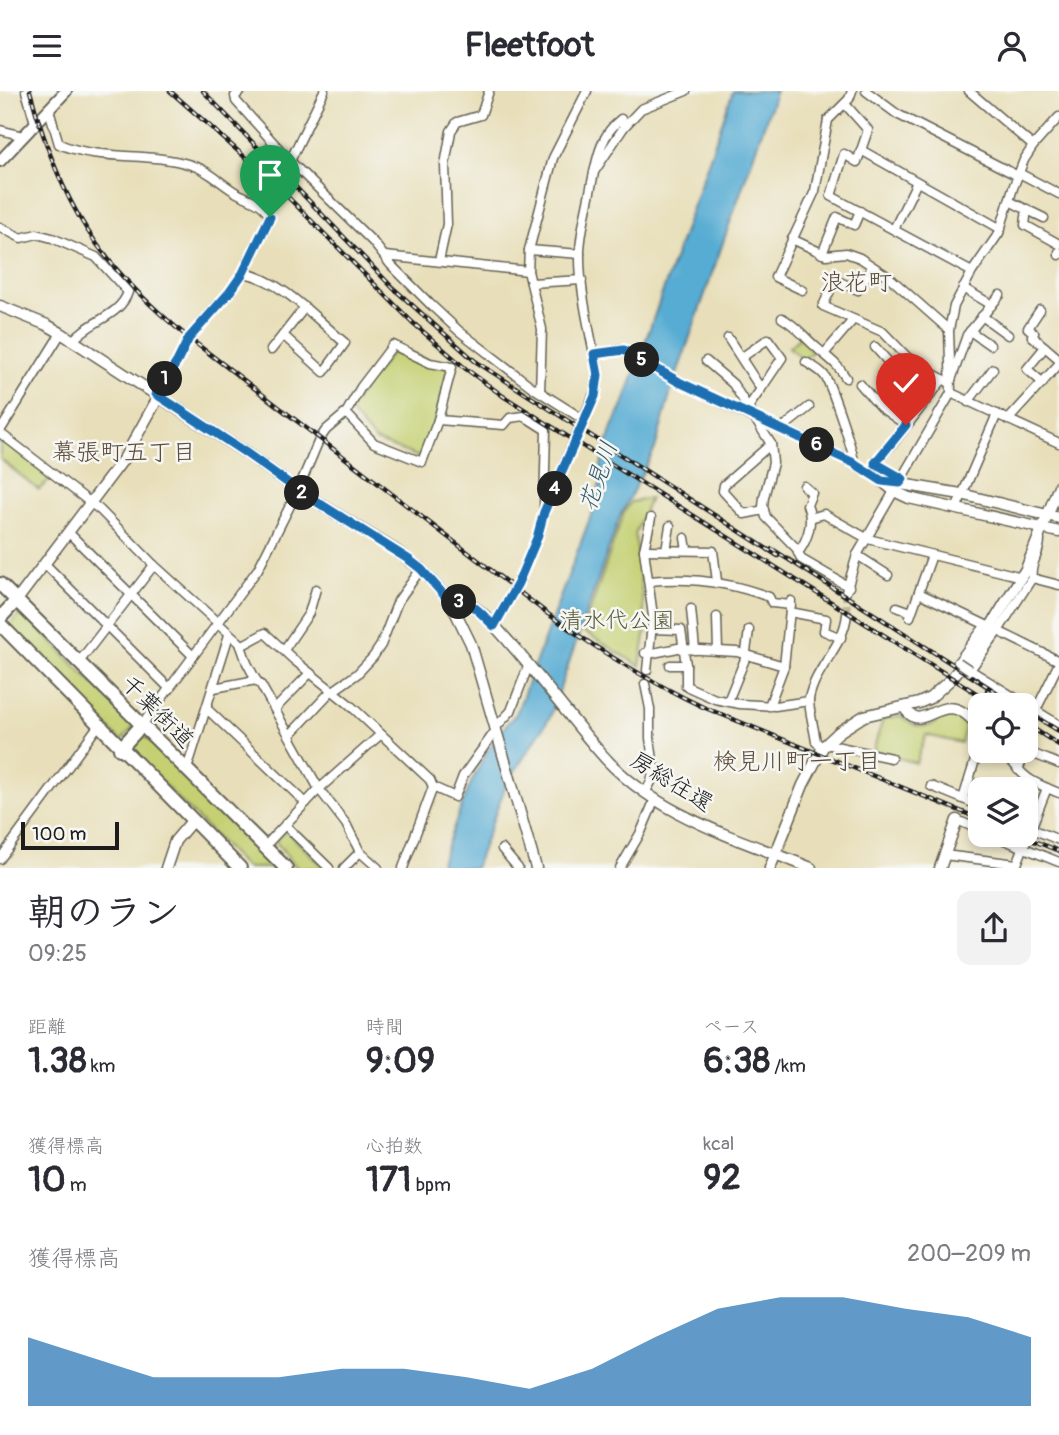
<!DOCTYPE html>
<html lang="ja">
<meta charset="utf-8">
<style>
:root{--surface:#fff;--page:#f2f2f3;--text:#2b2b33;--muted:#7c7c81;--accent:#1f6fb2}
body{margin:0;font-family:Pangolin,"Klee One",sans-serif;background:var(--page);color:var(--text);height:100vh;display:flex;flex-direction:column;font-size:26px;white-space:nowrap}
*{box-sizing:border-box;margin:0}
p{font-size:23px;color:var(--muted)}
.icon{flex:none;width:38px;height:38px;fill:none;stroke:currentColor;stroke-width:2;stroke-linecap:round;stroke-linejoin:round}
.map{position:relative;height:777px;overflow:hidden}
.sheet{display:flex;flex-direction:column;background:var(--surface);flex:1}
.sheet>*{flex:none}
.controls{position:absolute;left:968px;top:602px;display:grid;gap:14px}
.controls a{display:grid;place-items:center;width:70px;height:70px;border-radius:14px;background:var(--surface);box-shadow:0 4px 10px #0003;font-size:35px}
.scale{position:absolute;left:21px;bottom:18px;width:98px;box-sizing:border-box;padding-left:7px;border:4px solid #1c1c1c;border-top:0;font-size:19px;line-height:24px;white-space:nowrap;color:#1c1c1c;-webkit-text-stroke:5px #f6f6f2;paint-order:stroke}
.pin{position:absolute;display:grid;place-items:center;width:60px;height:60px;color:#fff;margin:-72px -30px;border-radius:50% 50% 50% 0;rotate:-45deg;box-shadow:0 0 7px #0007}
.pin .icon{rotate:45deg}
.km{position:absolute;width:35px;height:35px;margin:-18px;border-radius:50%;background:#222;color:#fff;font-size:19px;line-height:35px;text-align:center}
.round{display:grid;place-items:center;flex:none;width:74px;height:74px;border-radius:14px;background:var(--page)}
.overview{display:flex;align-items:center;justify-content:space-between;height:119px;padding:0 28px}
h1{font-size:38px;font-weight:700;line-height:52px}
.stats{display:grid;grid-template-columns:repeat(3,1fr);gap:10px;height:119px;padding:7px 28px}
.stats div{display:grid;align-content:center}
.stats b{font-size:35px;font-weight:700}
.stats small{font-size:19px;font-weight:400}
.stats p{font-size:19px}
.chart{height:196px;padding:14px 28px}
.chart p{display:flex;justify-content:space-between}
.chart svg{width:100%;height:126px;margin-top:7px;fill:var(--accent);opacity:.7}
header{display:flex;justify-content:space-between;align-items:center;height:91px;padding:0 28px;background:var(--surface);font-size:32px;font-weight:700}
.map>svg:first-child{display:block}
</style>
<header><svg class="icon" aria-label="menu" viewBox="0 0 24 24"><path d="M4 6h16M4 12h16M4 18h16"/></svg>Fleetfoot<svg class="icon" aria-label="person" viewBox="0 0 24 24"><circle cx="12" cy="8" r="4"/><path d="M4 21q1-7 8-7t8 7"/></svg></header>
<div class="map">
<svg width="1059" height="777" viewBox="0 0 1059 777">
<rect width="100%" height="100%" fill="#f6f6f2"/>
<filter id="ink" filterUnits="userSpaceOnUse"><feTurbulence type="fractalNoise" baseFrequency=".0143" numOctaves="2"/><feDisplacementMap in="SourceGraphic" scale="14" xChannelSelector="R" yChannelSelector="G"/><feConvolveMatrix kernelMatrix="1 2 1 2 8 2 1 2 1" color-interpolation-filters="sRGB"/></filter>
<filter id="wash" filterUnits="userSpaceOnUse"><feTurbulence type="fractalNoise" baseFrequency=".00686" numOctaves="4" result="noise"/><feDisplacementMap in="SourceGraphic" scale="28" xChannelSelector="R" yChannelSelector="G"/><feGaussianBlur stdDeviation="1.57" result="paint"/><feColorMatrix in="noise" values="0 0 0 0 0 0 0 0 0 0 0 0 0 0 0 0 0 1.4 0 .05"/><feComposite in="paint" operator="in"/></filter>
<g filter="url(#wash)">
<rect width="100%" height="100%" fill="#e8dfba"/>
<g fill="#c4d072" stroke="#707647" stroke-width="2">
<path d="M 800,246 L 813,260 L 803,269 L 789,256 Z"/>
<path d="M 395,258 L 449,276 L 435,332 L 422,367 L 375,350 L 351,322 L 350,319 L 363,298 Z"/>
<path d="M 0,347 L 51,387 L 39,399 L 0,368 Z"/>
<path d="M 650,407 L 635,443 L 646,539 L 640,575 L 583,540 L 624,421 L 631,411 Z"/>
<path d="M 21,521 L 136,634 L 121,650 L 10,535 Z"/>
<path d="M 947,623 L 959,627 L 966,634 L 961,652 L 926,644 L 916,672 L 873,660 L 883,628 L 901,625 C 910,633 920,639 933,633 C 939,630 941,625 947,623 Z"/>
<path d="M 141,641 L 279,777 L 246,777 L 128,657 Z"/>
<path d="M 284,741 L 287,741 L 325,777 L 297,777 L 275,750 Z"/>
</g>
<path fill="#57acd3" stroke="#3a6478" stroke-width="2" d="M 733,0 L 776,0 L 671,300 L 655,358 L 620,425 L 550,626 L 506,694 L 475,777 L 439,777 C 459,722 475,665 516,623 L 593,419 L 600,393 L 601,374 L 612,336 L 622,317 Z"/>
</g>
<g filter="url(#ink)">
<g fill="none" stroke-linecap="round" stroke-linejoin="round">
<path stroke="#bfb89a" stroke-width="8" stroke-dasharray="8 4" stroke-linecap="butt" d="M 846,501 L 847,523"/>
<defs>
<g id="minor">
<path d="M 26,0 L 35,32"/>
<path d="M 241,0 L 235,5 L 236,10 L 290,70 L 373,151 L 391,174 L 430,213 L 459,240 L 532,296 L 581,327"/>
<path d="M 866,0 L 897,23 L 1018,85"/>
<path d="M 969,0 L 1033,55"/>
<path d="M 845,13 L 868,39 L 857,71 L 844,63 L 831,105 L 972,181"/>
<path d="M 49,19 L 59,53 C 102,71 148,60 191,74 C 209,79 221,93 237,102 C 250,109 264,111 270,126 L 243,182 L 229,202 L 189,247 L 177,271 L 156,303"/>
<path d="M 624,36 L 641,18 L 686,0"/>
<path d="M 0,39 L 23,45"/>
<path d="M 861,59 L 1001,138"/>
<path d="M 290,70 L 324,0"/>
<path d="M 1019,82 L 1059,103"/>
<path d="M 1009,110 L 1044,127"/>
<path d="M 1027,118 L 1025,134 L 1059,153"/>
<path d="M 0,136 L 21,147 L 37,143 L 52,147 L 96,166 L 128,201 C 120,226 88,230 73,250"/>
<path d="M 894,138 L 917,91"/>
<path d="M 792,148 L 826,164 L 846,162 L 860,167 L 889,186 L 949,239"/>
<path d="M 529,159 L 580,163"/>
<path d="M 1059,161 L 1059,164"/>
<path d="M 822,163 L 837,126 L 854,134 L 860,120"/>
<path d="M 385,165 L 528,180"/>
<path d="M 439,170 L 447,133 L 445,74 L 451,40 L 457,31 L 481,24 L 489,0"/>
<path d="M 872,176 L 858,199 L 835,189 L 823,215 L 883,241 L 912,271 L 950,292 L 967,244 L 1000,204"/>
<path d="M 243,182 C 281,188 316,228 345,252 L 324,281 L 283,244 L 305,216"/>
<path d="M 531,192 L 582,189"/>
<path d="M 963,197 L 992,214"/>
<path d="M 802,199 L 775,186 L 815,100 L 828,29 L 849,8 L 852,0"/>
<path d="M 1040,219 L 1028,237 L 1034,242 L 1032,245 L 1059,268"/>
<path d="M 982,225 L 1008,244"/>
<path d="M 782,227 C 798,236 804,246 817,257 C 830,269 836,271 846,287"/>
<path d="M 970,240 L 990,254"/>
<path d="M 728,247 L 761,298 L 782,267 L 768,248 L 741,267"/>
<path d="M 875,256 L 907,292 L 919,275"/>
<path d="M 271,259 L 283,244"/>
<path d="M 594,263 L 620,259 L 634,264 L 679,291 L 758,329 L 810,350 L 854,372 L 882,390"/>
<path d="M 824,263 L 853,229"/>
<path d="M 706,270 L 733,293 L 771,353 L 773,372 L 764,406 L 763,416 L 766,426 L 797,458 L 801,468 L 849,496"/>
<path d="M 806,271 C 812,275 819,278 824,284 C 830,290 854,362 854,372"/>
<path d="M 1043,292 L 1027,278 L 1045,256"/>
<path d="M 860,293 L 880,316 L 906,334"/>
<path d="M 540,301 L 542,238 L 528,180 L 529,159 L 553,67 L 587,0"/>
<path d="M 951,302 L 1059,352"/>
<path d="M 968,311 L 993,278"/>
<path d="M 749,315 L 761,298"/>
<path d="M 438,329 L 504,334 L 510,327 L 524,325 L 546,339 L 544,418"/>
<path d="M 1008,329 L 1059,273"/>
<path d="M 781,338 L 809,316"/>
<path d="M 0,340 L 61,242"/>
<path d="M 0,342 L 100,419 L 154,474 L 240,552 L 247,572 L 256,589 L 261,594 L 319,698 L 346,733 L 360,761 L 378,777"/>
<path d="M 903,388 L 875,372 L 894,351 L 943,288"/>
<path d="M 956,418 L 997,323"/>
<path d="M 764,419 L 744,423 L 723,400 L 724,394 L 771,353"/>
<path d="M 810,427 L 824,423 L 868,448 L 1018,485"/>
<path d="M 69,442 L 193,565"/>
<path d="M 685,447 L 687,459"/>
<path d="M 1040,449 C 1040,463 1029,474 1032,487 L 998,540 L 970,579 L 1059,634"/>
<path d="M 644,459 L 713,460 L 717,490"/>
<path d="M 666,459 L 670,435"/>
<path d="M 798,462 C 808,448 814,430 807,414 L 812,402 L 804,395"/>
<path d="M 857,464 L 888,484"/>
<path d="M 45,473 L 170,598"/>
<path d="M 1032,487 L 1059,494"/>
<path d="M 649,490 C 690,486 730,491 769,506 L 772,512 L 791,514"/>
<path d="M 846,501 L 857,464 L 951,302 L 949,239 L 954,215 L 972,181 L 999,142 L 1013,97 L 1024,69 L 1033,55 L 1059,26"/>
<path d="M 919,502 L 986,534"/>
<path d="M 897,516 L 911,521"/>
<path d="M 691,518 L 695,559"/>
<path d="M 790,521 L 826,528 L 824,540 L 841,547"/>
<path d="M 717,526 L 718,560"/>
<path d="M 910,526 L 932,464"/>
<path d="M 494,535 L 518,492 L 537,447 L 544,421 L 597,296 L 598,284 C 591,244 579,201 580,160 C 581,137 588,113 592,91 C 597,67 601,43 621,28 L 624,36 L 594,81"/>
<path d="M 652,538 L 681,539 L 686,574 L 686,595 L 715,608 L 740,613 L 775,615 L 809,610"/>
<path d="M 998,540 L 1059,570"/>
<path d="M 241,555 L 265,542 L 294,569 L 350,614 L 430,689 L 433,696"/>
<path d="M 683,558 L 737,561 L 784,575"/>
<path d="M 284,559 L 309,522 L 316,498"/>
<path d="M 645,562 L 653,562 L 683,556"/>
<path d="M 79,571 L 154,474"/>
<path d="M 958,571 L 985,535"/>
<path d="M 670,574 L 686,574"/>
<path d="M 647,579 L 653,525 L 644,459 L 651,427"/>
<path d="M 214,597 L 256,589"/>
<path d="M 333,600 L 357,583 L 373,566 L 381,554 L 398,510 L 421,478"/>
<path d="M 728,610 L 745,568 L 749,539"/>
<path d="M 769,615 L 784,575 L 791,510"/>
<path d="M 207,618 L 306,712"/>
<path d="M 275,618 L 310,582"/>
<path d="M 1036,619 L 1059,572"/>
<path d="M 142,634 L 258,478 L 298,399 L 319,349 L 326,339 L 346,322 L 361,296 L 393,254 L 430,272 L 452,276 L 438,329 L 422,371 L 374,352 L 346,322"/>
<path d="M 496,636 L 511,620 L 529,573"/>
<path d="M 290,644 L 332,599"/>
<path d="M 826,653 L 891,667"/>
<path d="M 823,656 L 816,651 C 815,642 808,614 809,608 C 815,576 844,556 847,523"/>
<path d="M 1004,660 C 1023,687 1029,690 1059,702"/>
<path d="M 187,678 L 229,544"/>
<path d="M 1018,679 L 1026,660 L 1059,673"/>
<path d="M 931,695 L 980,715"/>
<path d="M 645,702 L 651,691 L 654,677 L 650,647 L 650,618 L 645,593"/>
<path d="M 963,708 L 980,653"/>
<path d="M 957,729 L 980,739"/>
<path d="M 285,734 L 329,777"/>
<path d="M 1032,738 L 1059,749"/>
<path d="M 992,744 L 1059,771"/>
<path d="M 265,755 L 319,698 L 380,644"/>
<path d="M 502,758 L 518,777"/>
<path d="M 944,764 L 1017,773"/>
<path d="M 0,768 L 98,635"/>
<path d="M 344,777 L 360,761"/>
<path d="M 403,777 L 433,696 L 455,706 L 463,685 L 496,639"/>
<path d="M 620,777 L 641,741 L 655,708"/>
<path d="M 1018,777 L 1017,773 L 1047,697"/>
</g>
<g id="tertiary">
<path d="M 0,215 L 47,234 L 61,242 L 246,362 L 298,399 L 395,459 L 421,478 L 431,489 L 451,512 L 471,553 L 536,777"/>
<path d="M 882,390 L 894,400 L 909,407 L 1059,441"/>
<path d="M 883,390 L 961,403 L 1059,427"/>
<path d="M 17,509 L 125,366 L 159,305"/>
<path d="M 451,512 C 457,510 465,510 471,514 C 486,523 498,539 509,551 C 540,586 568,624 598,659 C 652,724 737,747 811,777"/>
<path d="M 904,616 C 925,650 942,587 980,638"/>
<path d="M 166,777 L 175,750 L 192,730"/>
<path d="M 770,777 L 803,694 L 823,656 L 839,641 L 864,625 L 919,612 L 930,607 L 950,589 L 980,553 L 1026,478 L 1059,395"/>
<path d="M 940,777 L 957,729"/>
</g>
<path id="secondary" d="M 0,70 L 66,0"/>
<g id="trunk">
<path d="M 0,493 L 286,777"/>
<path d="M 0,527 L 17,509"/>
<path d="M 0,533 L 240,777"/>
<path d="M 120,658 L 142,634"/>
</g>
</defs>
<use href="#minor" stroke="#636053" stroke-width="11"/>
<use href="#tertiary" stroke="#636053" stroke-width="13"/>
<use href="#secondary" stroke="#636053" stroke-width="14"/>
<use href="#trunk" stroke="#636053" stroke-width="16"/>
<use href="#minor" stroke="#fff" stroke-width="8"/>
<use href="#tertiary" stroke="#fff" stroke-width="10"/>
<use href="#secondary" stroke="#fff" stroke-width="10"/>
<use href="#trunk" stroke="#fff" stroke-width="12"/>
<defs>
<g id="rail">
<path d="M 30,0 C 60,112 98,174 189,247 L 548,523 C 598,559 648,590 703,616 L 980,728"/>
<path d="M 170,0 L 272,90 L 412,231 L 466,278 L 503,305 L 995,614"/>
<path d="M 203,0 L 393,197 L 475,270 L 778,465"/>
<path d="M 772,458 L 996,601"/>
<path d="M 987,599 L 1011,614"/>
<path d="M 1026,620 L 1059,640"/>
<path d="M 1026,633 L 1059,654"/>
<path d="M 1019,744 L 1059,760"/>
</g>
</defs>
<use href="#rail" stroke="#1c1c1c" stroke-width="4.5"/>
<use href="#rail" stroke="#f6f6f2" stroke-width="2" stroke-dasharray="5" stroke-linecap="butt"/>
<defs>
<path id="minor-bridge" d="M 958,571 L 970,579"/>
</defs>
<use href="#minor-bridge" stroke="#636053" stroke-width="11" stroke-linecap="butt"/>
<use href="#minor-bridge" stroke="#fff" stroke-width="8"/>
</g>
</g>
<g fill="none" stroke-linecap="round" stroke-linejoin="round" filter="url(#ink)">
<defs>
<path id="route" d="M 270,126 L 243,182 L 229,202 L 189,247 L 177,271 L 156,303 L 246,362 L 298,399 L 408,468 L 421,478 L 451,512 C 470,506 481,523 494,535 L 518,492 L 537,447 L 544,421 L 595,305 L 598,284 L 594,263 L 624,259 L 679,291 L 854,372 L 882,390 L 900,392 L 903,388 L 875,372 L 906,334"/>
</defs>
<use href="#route" stroke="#fff" stroke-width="14"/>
<use href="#route" stroke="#1f6fb2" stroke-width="9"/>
</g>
<g text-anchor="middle" stroke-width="5" stroke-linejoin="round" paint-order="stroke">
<g font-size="23" fill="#575b3a" stroke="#f6f6f2">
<text x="617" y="537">清水代公園</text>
</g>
<g font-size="23" fill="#1c1c1c" stroke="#f6f6f2">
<text transform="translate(158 620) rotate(45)" y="8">千葉街道</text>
<text transform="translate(672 690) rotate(32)" y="8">房総往還</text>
</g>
<g font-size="24" fill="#5c4b3a" stroke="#f6f6f2">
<text x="856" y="199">浪花町</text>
<text x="124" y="369">幕張町五丁目</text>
<text x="797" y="678">検見川町一丁目</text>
</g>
<g font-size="24" font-style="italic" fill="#375d6e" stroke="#f6f6f2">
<text transform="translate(598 385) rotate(-71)" y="8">花見川</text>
</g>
</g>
</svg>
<div class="controls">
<a><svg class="icon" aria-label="locate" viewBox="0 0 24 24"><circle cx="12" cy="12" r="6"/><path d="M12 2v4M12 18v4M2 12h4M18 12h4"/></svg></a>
<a><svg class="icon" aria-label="layers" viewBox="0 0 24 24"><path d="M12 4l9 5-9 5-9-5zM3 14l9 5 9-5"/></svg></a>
</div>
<div class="scale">100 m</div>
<div class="pin" style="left:270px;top:126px;background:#1e9e55"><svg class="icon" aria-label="arrive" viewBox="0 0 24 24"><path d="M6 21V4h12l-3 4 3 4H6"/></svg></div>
<div class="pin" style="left:906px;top:334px;background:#d93025"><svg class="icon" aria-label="check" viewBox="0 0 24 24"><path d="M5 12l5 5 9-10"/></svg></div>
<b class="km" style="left:165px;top:288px">1</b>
<b class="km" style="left:302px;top:402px">2</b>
<b class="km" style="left:459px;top:511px">3</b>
<b class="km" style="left:555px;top:398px">4</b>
<b class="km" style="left:642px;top:269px">5</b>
<b class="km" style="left:817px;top:354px">6</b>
</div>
<section class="sheet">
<div class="overview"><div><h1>朝のラン</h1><p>09:25</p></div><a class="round"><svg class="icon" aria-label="share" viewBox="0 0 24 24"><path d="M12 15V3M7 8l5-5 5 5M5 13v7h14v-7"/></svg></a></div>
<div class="stats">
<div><p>距離</p><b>1.38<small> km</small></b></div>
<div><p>時間</p><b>9:09</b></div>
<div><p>ペース</p><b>6:38<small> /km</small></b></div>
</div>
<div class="stats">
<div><p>獲得標高</p><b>10<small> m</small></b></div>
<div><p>心拍数</p><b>171<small> bpm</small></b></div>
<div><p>kcal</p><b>92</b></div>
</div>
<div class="chart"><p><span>獲得標高</span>200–209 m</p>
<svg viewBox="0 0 160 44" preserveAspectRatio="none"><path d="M0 44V20L10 27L20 34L30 34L40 34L50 31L60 31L70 34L80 38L90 31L100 20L110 10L120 6L130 6L140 10L150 13L160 20V44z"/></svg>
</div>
</section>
